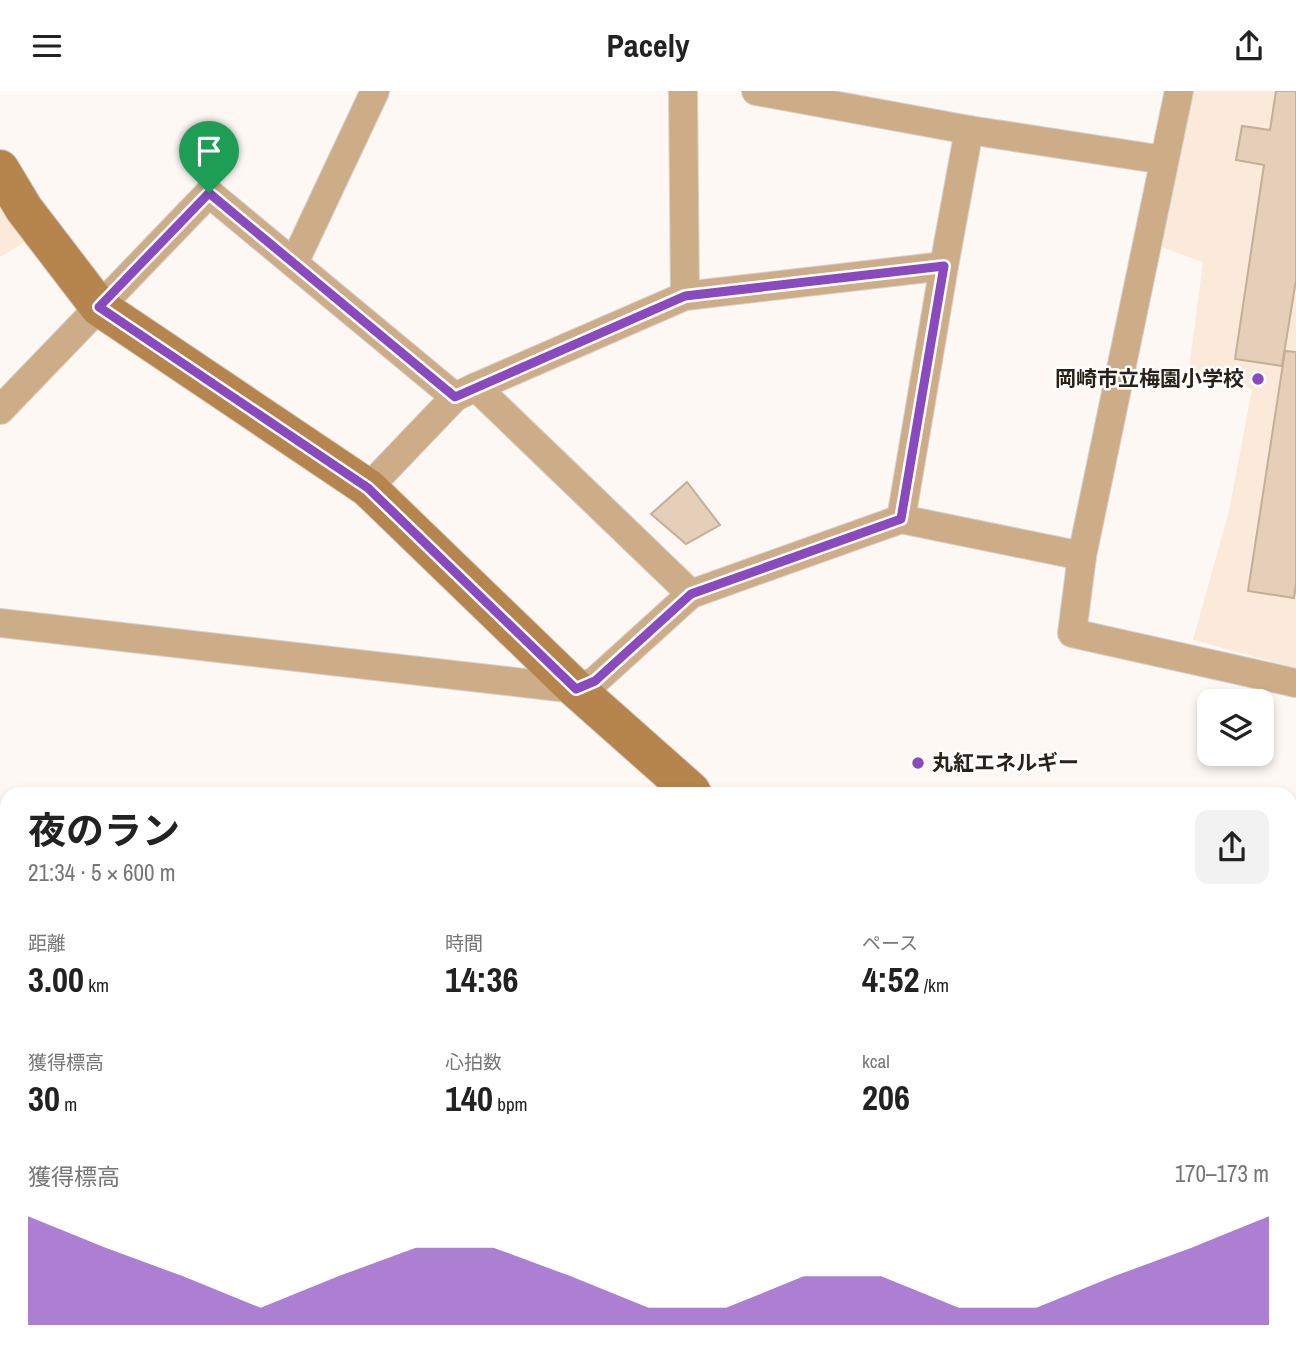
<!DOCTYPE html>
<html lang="ja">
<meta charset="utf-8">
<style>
:root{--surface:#fff;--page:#f2f2f2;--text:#222;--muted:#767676;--accent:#894ac0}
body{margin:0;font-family:"Archivo Narrow","Noto Sans JP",sans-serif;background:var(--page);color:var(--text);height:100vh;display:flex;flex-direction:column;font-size:26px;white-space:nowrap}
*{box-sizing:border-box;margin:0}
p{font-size:23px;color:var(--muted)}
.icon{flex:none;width:38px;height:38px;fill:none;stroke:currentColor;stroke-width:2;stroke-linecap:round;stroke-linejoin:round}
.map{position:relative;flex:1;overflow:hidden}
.drawer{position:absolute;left:0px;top:696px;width:1297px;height:569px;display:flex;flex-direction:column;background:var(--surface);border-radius:21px 21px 0 0;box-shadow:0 4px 10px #0003}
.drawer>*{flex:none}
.buttons{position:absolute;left:1197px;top:598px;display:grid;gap:14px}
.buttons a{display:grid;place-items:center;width:77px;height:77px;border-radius:14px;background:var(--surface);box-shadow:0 4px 10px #0003;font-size:35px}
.pin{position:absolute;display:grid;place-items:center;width:60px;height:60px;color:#fff;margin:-72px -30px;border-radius:50% 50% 50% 0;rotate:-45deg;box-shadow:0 0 7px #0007}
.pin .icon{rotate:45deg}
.round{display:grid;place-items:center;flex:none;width:74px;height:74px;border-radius:14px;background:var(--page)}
.overview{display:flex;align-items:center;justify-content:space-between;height:119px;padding:0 28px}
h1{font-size:38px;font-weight:700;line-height:52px}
.metrics{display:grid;grid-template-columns:repeat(3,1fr);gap:10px;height:119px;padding:7px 28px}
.metrics div{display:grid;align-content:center}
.metrics b{font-size:35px;font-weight:700}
.metrics small{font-size:19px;font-weight:400}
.metrics p{font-size:19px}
.chart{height:196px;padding:14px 28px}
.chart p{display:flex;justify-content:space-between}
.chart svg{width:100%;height:126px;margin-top:7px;fill:var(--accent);opacity:.7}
header{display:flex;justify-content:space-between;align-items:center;height:91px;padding:0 28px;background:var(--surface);font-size:32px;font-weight:700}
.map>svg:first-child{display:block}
</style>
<header><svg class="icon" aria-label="menu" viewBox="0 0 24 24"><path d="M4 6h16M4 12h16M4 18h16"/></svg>Pacely<svg class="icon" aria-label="share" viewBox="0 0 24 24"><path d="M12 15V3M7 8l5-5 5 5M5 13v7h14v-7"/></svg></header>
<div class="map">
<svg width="1296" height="1265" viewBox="0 0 1296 1265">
<rect width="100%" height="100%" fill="#fdf8f4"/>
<g fill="#fbead9">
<path d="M 1187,0 L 1296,0 L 1296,577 L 1193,549 L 1229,420 L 1252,298 L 1189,278 L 1203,171 L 1156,154 Z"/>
<path d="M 0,99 L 30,148 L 0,166 Z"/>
<rect x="542" y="1258" width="561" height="7"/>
</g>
<path fill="#ebdffa" d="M 1046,1258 L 1094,1258 L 1094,1265 L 1047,1265 Z"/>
<g fill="#e5cfb8" stroke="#c3ae97" stroke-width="2">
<path d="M 1276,0 L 1296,0 L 1296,189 L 1282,275 L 1235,268 L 1264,74 L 1236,69 L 1242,35 L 1270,39 Z"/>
<path d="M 1285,260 L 1296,261 L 1296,492 L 1294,507 L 1248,500 Z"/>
<path d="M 687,391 L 720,434 L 686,453 L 651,423 Z"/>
<path d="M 605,1258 L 646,1258 L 650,1265 L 600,1265 Z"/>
</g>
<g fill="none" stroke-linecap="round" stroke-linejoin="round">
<defs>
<g id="street">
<path d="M 683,0 L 685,205"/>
<path d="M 756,0 L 969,39 L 1164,69"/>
<path d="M 1179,0 L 1082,465 L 1072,542 L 1296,592"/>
<path d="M 294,172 L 375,0"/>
<path d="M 476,296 L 691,503"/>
<path d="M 0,319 L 209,102 L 455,306"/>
<path d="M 368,397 L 455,306 L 476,296 L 685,205 L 944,175"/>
<path d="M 901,428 L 944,175 L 969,39"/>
<path d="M 0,532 L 576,598 L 595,590 L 691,503 L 901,428 L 1082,465"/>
<path d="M 1290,772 L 1296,747"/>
<path d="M 1290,977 L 1296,978"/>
<path d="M 0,1024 L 7,1023"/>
<path d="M 0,1162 L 7,1162"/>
<path d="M 1290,1175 L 1296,1177"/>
<path d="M 214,1258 L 214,1265"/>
<path d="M 1117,1258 L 1117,1265"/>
<path d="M 414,1265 L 414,1258"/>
</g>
<g id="secondary">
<path d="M 0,78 L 24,118 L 99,216 L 368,397 L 576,598 L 691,700 L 693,704"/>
<path d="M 0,772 L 7,772"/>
<path d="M 1290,799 L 1296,800"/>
</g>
</defs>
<use href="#street" stroke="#d7d1cd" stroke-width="30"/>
<use href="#secondary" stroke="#d7d1cd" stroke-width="40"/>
<use href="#street" stroke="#cdac88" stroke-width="28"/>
<use href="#secondary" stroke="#b5854d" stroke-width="38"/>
</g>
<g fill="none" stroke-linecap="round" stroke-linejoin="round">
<defs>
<path id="route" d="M 209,102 L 455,306 L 685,205 L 944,175 L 901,428 L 691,503 L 595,590 L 576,598 L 368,397 L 99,216 Z"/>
</defs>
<use href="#route" stroke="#fff" stroke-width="14"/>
<use href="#route" stroke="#894ac0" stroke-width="9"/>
</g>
<g fill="#894ac0" stroke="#fff" stroke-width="2.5">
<circle cx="1258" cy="288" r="7"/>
<circle cx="918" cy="672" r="7"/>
</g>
<g text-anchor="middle" stroke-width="5" stroke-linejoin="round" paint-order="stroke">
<g font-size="21" font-weight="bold" fill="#2a2219" stroke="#fff" text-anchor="end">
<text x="1244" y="295">岡崎市立梅園小学校</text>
<text x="932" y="679" text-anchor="start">丸紅エネルギー</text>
</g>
</g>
</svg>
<div class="buttons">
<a><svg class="icon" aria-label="layers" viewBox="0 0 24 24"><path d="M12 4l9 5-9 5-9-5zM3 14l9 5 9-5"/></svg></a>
</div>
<div class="pin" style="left:209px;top:102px;background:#1e9e55"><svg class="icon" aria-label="arrive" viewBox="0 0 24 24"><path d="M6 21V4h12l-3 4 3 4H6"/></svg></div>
<section class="drawer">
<div class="overview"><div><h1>夜のラン</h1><p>21:34 · 5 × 600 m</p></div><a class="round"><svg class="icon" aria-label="share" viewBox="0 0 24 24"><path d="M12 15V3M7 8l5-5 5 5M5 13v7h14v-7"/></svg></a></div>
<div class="metrics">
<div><p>距離</p><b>3.00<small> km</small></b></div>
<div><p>時間</p><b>14:36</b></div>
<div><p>ペース</p><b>4:52<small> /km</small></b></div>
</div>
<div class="metrics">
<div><p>獲得標高</p><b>30<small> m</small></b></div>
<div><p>心拍数</p><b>140<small> bpm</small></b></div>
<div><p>kcal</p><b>206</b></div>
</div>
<div class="chart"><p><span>獲得標高</span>170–173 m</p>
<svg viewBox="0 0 160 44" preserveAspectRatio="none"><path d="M0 44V6L10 17L20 27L30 38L40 27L50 17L60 17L70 27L80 38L90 38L100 27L110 27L120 38L130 38L140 27L150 17L160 6V44z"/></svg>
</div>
</section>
</div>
